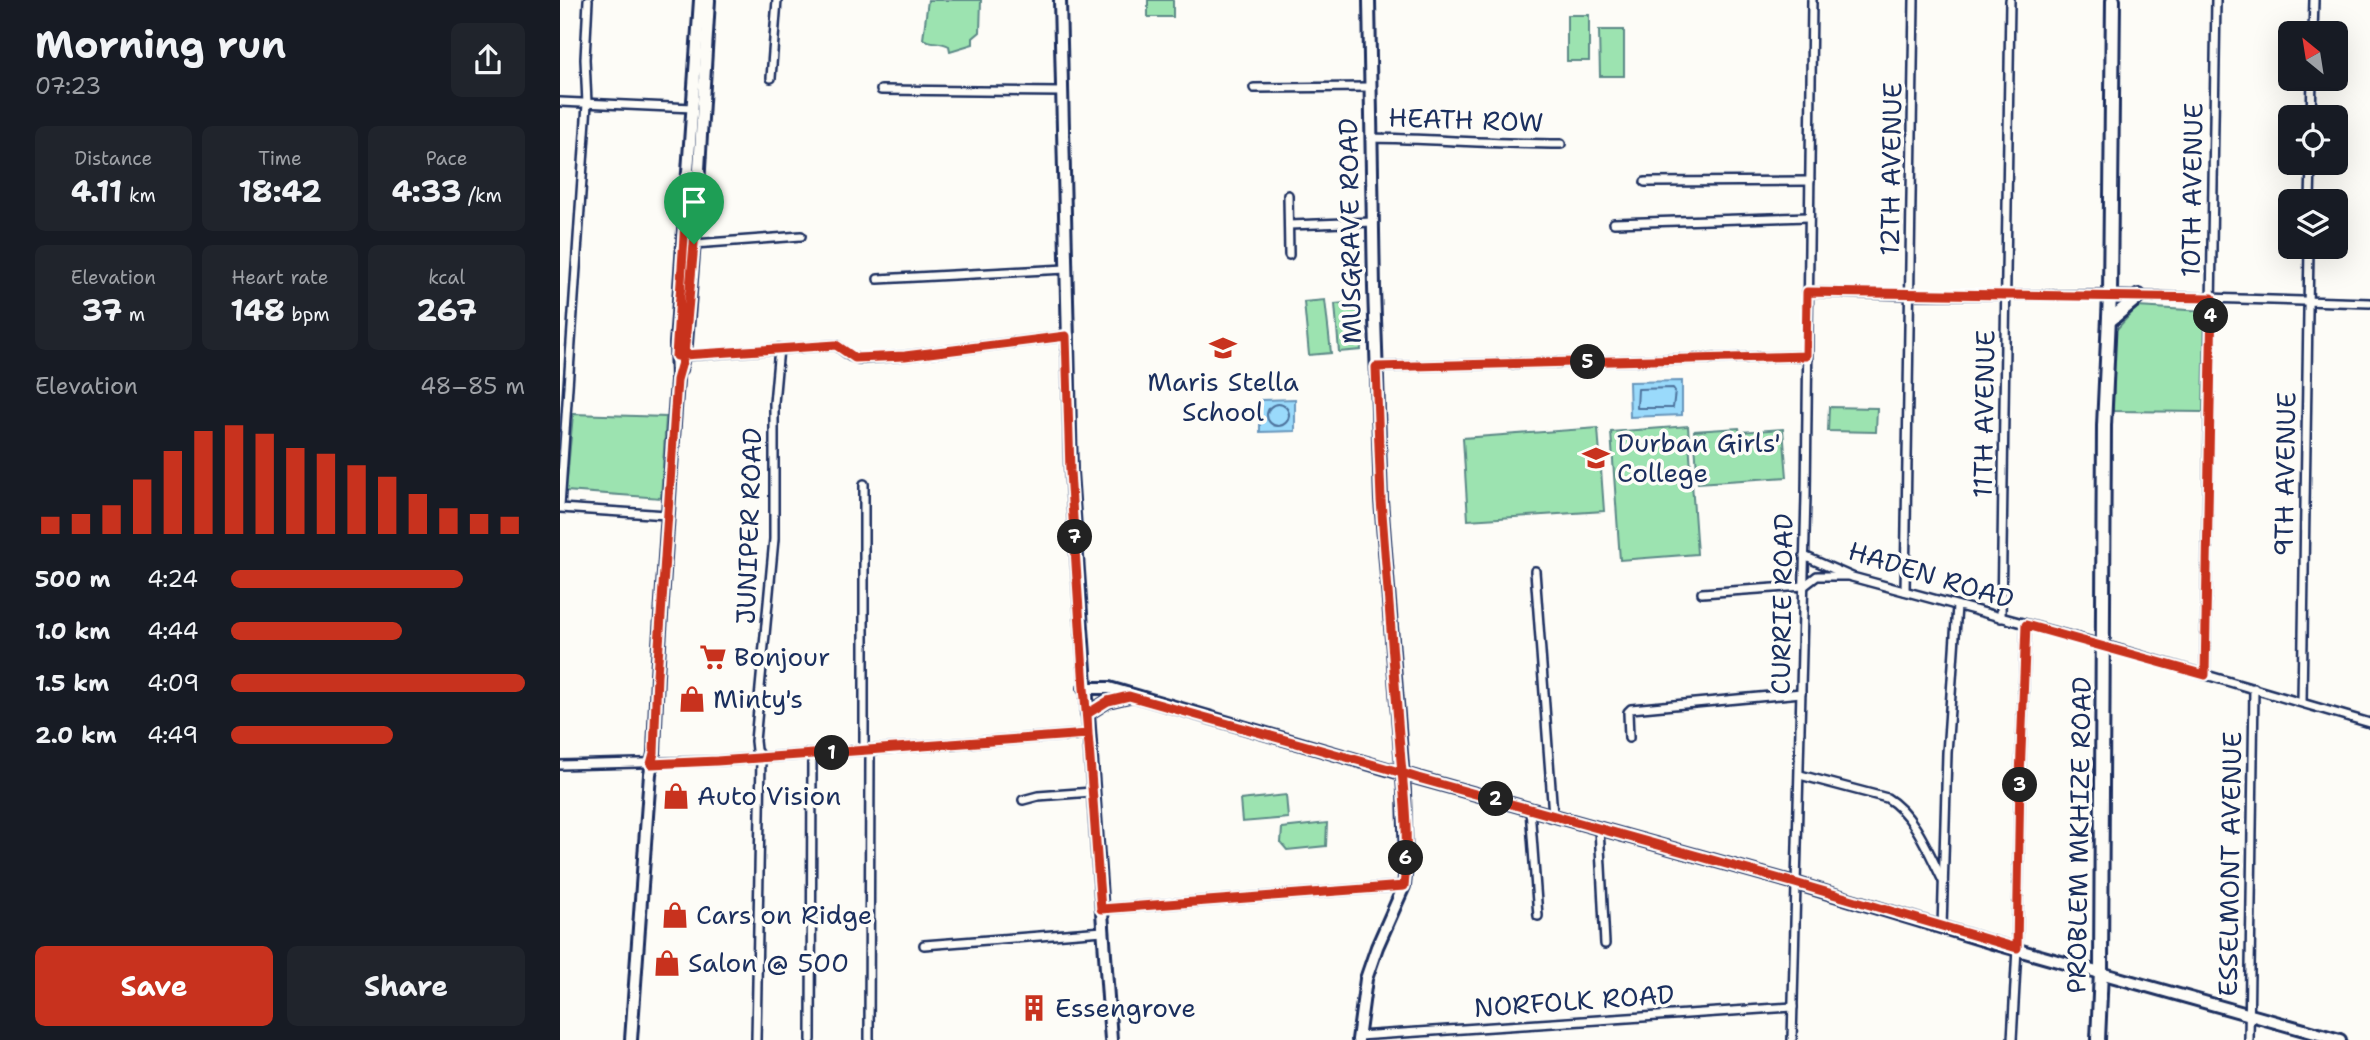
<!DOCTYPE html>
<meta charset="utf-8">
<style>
:root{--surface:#171b24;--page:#20242c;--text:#f1f3f6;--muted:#9ea1a6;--accent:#c8321e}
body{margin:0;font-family:"Shantell Sans",sans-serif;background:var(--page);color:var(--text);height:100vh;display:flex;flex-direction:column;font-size:26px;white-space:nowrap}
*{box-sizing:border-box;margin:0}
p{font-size:23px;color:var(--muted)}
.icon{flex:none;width:38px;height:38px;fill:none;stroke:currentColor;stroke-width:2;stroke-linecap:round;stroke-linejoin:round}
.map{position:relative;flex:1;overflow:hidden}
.drawer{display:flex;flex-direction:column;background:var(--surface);width:560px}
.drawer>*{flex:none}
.needle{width:46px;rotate:330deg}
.fabs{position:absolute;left:1718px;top:21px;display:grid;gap:14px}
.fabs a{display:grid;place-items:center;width:70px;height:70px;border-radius:10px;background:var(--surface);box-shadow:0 7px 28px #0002;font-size:35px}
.pin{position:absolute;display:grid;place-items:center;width:60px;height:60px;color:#fff;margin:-72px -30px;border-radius:50% 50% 50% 0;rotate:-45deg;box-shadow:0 0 7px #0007}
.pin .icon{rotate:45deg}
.km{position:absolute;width:35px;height:35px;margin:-18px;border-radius:50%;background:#222;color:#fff;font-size:19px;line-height:35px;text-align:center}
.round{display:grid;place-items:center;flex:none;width:74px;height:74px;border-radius:10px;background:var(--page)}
.overview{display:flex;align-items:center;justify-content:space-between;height:119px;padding:0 35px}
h1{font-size:38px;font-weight:700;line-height:52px}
.stats{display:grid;grid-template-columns:repeat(3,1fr);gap:10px;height:119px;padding:7px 35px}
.stats div{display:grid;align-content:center;border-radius:10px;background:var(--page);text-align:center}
.stats b{font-size:30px;font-weight:700}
.stats small{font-size:19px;font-weight:400}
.stats p{font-size:19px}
.chart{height:196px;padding:14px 35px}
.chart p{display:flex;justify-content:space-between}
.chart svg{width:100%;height:126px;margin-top:7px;stroke:var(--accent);stroke-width:6}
.cta{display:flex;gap:14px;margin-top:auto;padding:14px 35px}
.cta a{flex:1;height:80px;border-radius:10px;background:var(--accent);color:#fff;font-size:28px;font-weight:700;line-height:80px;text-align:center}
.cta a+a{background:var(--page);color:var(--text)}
ul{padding:0 35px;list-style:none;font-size:23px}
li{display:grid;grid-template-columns:112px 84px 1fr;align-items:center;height:52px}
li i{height:18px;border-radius:9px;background:var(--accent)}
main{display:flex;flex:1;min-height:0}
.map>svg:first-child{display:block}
</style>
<main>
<section class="drawer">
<div class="overview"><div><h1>Morning run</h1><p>07:23</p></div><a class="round"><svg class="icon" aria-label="share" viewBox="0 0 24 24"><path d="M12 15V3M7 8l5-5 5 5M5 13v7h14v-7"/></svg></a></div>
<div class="stats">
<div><p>Distance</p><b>4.11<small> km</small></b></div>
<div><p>Time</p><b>18:42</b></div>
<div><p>Pace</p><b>4:33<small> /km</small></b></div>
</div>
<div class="stats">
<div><p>Elevation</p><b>37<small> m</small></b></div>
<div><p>Heart rate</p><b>148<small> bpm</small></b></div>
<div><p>kcal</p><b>267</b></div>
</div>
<div class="chart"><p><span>Elevation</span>48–85 m</p>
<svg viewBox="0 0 160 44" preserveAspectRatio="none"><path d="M5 44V38M15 44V37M25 44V34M35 44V25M45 44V15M55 44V8M65 44V6M75 44V9M85 44V14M95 44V16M105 44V20M115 44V24M125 44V30M135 44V35M145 44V37M155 44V38"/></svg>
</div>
<ul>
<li><b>500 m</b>4:24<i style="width:79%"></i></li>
<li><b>1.0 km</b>4:44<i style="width:58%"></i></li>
<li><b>1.5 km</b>4:09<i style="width:100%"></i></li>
<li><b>2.0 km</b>4:49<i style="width:55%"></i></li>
</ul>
<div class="cta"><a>Save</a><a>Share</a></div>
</section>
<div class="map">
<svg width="1810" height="1040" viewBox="0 0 1810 1040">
<rect width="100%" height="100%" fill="#fdfcf7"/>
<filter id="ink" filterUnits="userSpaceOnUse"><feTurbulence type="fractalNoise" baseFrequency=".0143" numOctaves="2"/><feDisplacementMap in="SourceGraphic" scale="14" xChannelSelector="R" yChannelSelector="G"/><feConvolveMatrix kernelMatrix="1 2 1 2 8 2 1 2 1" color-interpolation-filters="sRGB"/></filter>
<g filter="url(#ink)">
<g fill="#9ce3b0" stroke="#5c8987" stroke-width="2">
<path d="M 368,0 L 421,0 L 420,32 L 413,38 L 413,44 L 390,51 L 389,46 C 380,41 372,44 363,39 Z"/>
<rect x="588" y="0" width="25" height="17"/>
<rect x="1007" y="15" width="22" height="46"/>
<path d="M 1039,30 L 1064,30 L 1064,76 L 1040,76 Z"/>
<path d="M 765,300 L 771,353 L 749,355 L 744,302 Z"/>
<path d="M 797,302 L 801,350 L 779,352 L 775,304 Z"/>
<path d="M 1577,307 L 1645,311 L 1643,412 L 1553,411 L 1555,331 Z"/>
<path d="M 1269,407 L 1317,408 L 1316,432 L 1268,431 Z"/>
<path d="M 13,414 L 106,417 L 101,498 L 6,491 Z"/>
<path d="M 1128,426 L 1137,554 L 1060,560 L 1051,432 Z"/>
<path d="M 1038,428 L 1044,511 L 908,520 L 903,438 Z"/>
<path d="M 1179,428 L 1180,432 L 1223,429 L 1227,477 L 1138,483 L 1134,431 Z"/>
<path d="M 726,795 L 728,818 L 682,822 L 680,800 Z"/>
<path d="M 767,823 L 766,846 L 727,850 L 721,843 L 722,828 Z"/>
</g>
<g fill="#9adafb" stroke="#6796bc" stroke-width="2">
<path d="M 1122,381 L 1122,415 L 1070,417 L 1069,382 Z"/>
<path d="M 735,399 L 735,431 L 700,432 L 700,400 Z"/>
</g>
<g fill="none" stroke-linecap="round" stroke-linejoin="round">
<g stroke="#4e739d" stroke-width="2">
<path d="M 1113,388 L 1115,391 L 1113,408 L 1077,408 L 1078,389 Z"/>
<circle cx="718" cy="415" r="11"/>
</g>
<defs>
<g id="street">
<path d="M 1753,33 L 1754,0"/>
<path d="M 211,78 L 217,0"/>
<path d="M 694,88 L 810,87"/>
<path d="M 321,90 L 501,92"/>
<path d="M 0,102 L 133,108"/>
<path d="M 1751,117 L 1752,79"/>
<path d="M 811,138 C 874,139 937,144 1001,144"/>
<path d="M 1085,182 L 1250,181"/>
<path d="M 728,195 L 729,255"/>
<path d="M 1750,201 L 1751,163"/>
<path d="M 1054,223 L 1248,217"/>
<path d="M 729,225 L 814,222"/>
<path d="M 134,244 L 241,236"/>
<path d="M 318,279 L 506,269"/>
<path d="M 1247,292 L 1350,295 L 1550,295 L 1810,303"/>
<path d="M 121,356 L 276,345 L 290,356 L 299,359 L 345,356 L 506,336"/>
<path d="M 816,367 L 1246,356"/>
<path d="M 0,506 L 27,104 L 25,59 L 28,0"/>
<path d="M 0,508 L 107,515"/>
<path d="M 1244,556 L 1292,577 L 1544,645 L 1810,723"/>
<path d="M 975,571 L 993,815"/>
<path d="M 1345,591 L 1354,0"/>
<path d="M 1142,593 L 1244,586 L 1257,576 L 1288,576"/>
<path d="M 1441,618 L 1450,0"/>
<path d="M 1645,675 L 1656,0"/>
<path d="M 1742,702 L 1749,247"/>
<path d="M 1069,738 L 1068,712 L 1071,709 L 1241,693"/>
<path d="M 304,750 L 304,484"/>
<path d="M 0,765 L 157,761 L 528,734"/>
<path d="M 1240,775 L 1327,798 C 1354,814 1369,853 1383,881"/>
<path d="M 463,800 L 478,796 L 532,792"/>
<path d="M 970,809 L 978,916"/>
<path d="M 1039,828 L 1045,944"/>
<path d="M 541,909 L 844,886"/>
<path d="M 1382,928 L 1387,753 L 1397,606"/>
<path d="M 364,945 L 543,931"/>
<path d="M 798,1036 L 1233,1007"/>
<path d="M 196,1040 L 201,758 L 196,750 L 195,741 L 214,539 L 214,403 L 219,348"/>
<path d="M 251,1040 L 252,754"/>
<path d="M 309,1040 L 310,750"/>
<path d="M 1232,1040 L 1246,495 L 1252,0"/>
<path d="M 1452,1040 L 1457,948 L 1460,777 L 1466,625"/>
<path d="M 1689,1040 L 1694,688"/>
</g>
<g id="secondary">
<path d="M 500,0 L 511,471 L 551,1040"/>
<path d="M 120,370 L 126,344 L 137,203 L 149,0"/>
<path d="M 524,688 L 549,688 L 858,778 L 1235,883 L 1433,943 L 1780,1040"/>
<path d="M 527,714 L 548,701 L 569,696"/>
<path d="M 71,1040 L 90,774 L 94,753 L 97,675 L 117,380 L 116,344 L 140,0"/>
<path d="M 798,1040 L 806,979 L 817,947 L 844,886 L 846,866 L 844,791 L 821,500 L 814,288 L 809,0"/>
</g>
<g id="primary">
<path d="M 1549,321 L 1579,296"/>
<path d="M 1538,1040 L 1541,971 L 1544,426 L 1550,295 L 1553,0"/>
</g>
</defs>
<use href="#street" stroke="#1b2f5e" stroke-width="12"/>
<use href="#secondary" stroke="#1b2f5e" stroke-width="16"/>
<use href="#primary" stroke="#1b2f5e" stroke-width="18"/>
<use href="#street" stroke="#fdfcf7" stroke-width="7"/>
<use href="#secondary" stroke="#fdfcf7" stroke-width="10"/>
<use href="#primary" stroke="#fdfcf7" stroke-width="12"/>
</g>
</g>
<g fill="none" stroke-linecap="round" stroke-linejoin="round" filter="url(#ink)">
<defs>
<path id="route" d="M 134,244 L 124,355 L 117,380 L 97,675 L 94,753 L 91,764 L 157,761 L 528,734 L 527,714 L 548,701 L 569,696 L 829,769 L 858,778 L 1235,883 L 1457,948 L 1460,777 L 1466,625 L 1645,675 L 1652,298 L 1247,292 L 1246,356 L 816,367 L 821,500 L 841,761 C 845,802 849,845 844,886 L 541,909 C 535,835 531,761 524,688 L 510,471 L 506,336 L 345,356 L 295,358 L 276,345 L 124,355 L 116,356 L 128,178 L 139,177 L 134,244"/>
</defs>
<use href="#route" stroke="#fff" stroke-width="14"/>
<use href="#route" stroke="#c8321e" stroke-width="9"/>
</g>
<defs>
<symbol id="school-bare" viewBox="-9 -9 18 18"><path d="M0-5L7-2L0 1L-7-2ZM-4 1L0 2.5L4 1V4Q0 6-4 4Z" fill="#c8321e" stroke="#fdfcf7" stroke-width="2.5" paint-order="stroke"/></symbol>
<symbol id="supermarket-bare" viewBox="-9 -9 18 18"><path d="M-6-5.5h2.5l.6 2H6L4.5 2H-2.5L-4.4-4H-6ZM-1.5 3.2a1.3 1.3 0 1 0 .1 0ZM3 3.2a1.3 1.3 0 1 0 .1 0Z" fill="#c8321e" stroke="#fdfcf7" stroke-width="2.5" paint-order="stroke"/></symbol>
<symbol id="shop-bare" viewBox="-9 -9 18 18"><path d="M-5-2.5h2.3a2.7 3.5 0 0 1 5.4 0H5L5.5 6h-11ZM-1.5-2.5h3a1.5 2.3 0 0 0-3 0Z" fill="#c8321e" stroke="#fdfcf7" stroke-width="2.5" paint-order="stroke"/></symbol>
<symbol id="building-bare" viewBox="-9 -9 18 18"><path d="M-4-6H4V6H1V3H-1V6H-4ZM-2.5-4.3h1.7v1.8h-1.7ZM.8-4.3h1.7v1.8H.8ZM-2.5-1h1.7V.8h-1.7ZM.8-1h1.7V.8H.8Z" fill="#c8321e" stroke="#fdfcf7" stroke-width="2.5" paint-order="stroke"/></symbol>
</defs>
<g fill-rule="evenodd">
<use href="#school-bare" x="644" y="329" width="38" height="38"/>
<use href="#school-bare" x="1017" y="439" width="38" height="38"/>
<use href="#supermarket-bare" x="134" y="638" width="38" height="38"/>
<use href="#shop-bare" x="113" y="680" width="38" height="38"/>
<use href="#shop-bare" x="97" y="777" width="38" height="38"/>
<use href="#shop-bare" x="96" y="896" width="38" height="38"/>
<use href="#shop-bare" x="88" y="944" width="38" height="38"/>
<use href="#building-bare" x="455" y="989" width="38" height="38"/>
</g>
<g text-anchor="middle" stroke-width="7" stroke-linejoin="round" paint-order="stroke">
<g font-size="26" fill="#1b2f5e" stroke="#fdfcf7">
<text transform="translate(906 120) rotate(2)" y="9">HEATH ROW</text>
<text transform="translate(1331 169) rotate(-89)" y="9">12TH AVENUE</text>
<text transform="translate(1632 190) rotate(-89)" y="9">10TH AVENUE</text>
<text transform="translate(790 231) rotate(-91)" y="9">MUSGRAVE ROAD</text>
<text transform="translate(1424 414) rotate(-89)" y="9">11TH AVENUE</text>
<text transform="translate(1725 474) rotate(-89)" y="9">9TH AVENUE</text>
<text transform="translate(189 526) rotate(-88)" y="9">JUNIPER ROAD</text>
<text transform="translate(1371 575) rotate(17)" y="9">HADEN ROAD</text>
<text transform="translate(1222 604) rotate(-89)" y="9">CURRIE ROAD</text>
<text transform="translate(1519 835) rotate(-89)" y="9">PROBLEM MKHIZE ROAD</text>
<text transform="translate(1670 864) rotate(-89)" y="9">ESSELMONT AVENUE</text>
<text transform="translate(1014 1001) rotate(-4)" y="9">NORFOLK ROAD</text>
</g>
<g font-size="26" fill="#1b2f5e" stroke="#fdfcf7" text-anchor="start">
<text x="663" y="391" text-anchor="middle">Maris Stella<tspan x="663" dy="30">School</tspan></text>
<text x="1057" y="452">Durban Girls'<tspan x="1057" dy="30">College</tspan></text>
<text x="174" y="666">Bonjour</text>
<text x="153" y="708">Minty's</text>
<text x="137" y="805">Auto Vision</text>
<text x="136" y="924">Cars on Ridge</text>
<text x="128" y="972">Salon @ 500</text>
<text x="495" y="1017">Essengrove</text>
</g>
</g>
</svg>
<div class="fabs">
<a><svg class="needle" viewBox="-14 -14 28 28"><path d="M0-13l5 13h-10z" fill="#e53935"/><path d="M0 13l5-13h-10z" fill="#9ea1a6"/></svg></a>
<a><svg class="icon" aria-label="locate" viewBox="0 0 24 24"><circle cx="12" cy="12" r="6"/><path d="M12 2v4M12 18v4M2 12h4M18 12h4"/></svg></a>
<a><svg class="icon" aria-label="layers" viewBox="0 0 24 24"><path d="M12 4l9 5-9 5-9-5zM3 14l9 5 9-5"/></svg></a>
</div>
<div class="pin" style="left:134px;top:244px;background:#1e9e55"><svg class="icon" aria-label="arrive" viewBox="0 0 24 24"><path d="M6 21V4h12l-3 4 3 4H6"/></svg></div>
<b class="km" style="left:272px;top:753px">1</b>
<b class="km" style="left:936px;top:799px">2</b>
<b class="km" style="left:1460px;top:785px">3</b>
<b class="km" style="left:1651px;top:316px">4</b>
<b class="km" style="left:1028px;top:362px">5</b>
<b class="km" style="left:846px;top:858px">6</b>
<b class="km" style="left:515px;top:537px">7</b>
</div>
</main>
